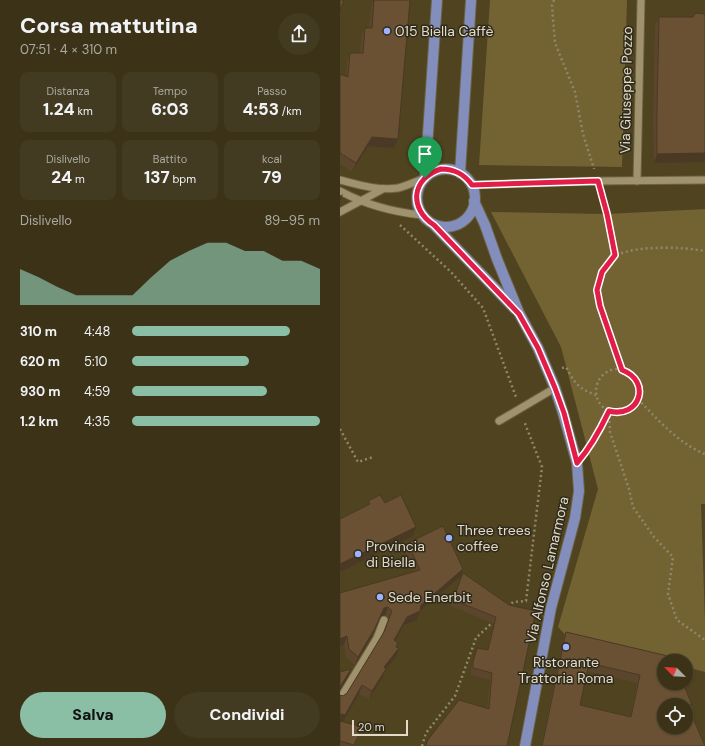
<!DOCTYPE html>
<html lang="it">
<meta charset="utf-8">
<style>
:root{--surface:#3b3218;--page:#423a21;--text:#f1f3f6;--muted:#acaaa2;--line:#544d37;--accent:#8abfa5}
body{margin:0;font-family:"DM Sans",sans-serif;background:var(--page);color:var(--text);height:100vh;display:flex;flex-direction:column;font-size:15px;white-space:nowrap}
*{box-sizing:border-box;margin:0}
p{font-size:13px;color:var(--muted)}
.icon{flex:none;width:22px;height:22px;fill:none;stroke:currentColor;stroke-width:2;stroke-linecap:round;stroke-linejoin:round}
.map{position:relative;flex:1;overflow:hidden}
.side{display:flex;flex-direction:column;background:var(--surface);width:340px}
.side>*{flex:none}
.needle{width:26px;rotate:294deg}
.fabs{position:absolute;left:317px;top:654px;display:grid;gap:8px}
.fabs a{display:grid;place-items:center;width:36px;height:36px;border-radius:50%;background:var(--surface);box-shadow:0 1px 3px #0004,0 0 0 1px var(--line);font-size:20px}
.scale{position:absolute;left:12px;bottom:10px;width:56px;box-sizing:border-box;padding-left:4px;border:2px solid #e1dbc7;border-top:0;font-size:11px;line-height:14px;white-space:nowrap;color:#e1dbc7;-webkit-text-stroke:3px #2f2a1b;paint-order:stroke}
.pin{position:absolute;display:grid;place-items:center;width:34px;height:34px;color:#fff;margin:-41px -17px;border-radius:50% 50% 50% 0;rotate:-45deg;box-shadow:0 0 4px #0007}
.pin .icon{rotate:45deg}
.round{display:grid;place-items:center;flex:none;width:42px;height:42px;border-radius:21px;background:var(--page)}
.headline{display:flex;align-items:center;justify-content:space-between;height:68px;padding:0 20px}
h1{font-size:22px;font-weight:800;line-height:30px}
.metrics{display:grid;grid-template-columns:repeat(3,1fr);gap:6px;height:68px;padding:4px 20px}
.metrics div{display:grid;align-content:center;border-radius:8px;background:var(--page);text-align:center}
.metrics b{font-size:17px;font-weight:800}
.metrics small{font-size:11px;font-weight:400}
.metrics p{font-size:11px}
.chart{height:112px;padding:8px 20px}
.chart p{display:flex;justify-content:space-between}
.chart svg{width:100%;height:72px;margin-top:4px;fill:var(--accent);opacity:.7}
.action{display:flex;gap:8px;margin-top:auto;padding:8px 20px}
.action a{flex:1;height:46px;border-radius:24px;background:var(--accent);color:#111;font-size:16px;font-weight:800;line-height:46px;text-align:center}
.action a+a{background:var(--page);color:var(--text)}
ul{padding:0 20px;list-style:none;font-size:13px}
li{display:grid;grid-template-columns:64px 48px 1fr;align-items:center;height:30px}
li i{height:10px;border-radius:5px;background:var(--accent)}
main{display:flex;flex:1;min-height:0}
.map>svg:first-child{display:block}
</style>
<main>
<section class="side">
<div class="headline"><div><h1>Corsa mattutina</h1><p>07:51 · 4 × 310 m</p></div><a class="round"><svg class="icon" aria-label="share" viewBox="0 0 24 24"><path d="M12 15V3M7 8l5-5 5 5M5 13v7h14v-7"/></svg></a></div>
<div class="metrics">
<div><p>Distanza</p><b>1.24<small> km</small></b></div>
<div><p>Tempo</p><b>6:03</b></div>
<div><p>Passo</p><b>4:53<small> /km</small></b></div>
</div>
<div class="metrics">
<div><p>Dislivello</p><b>24<small> m</small></b></div>
<div><p>Battito</p><b>137<small> bpm</small></b></div>
<div><p>kcal</p><b>79</b></div>
</div>
<div class="chart"><p><span>Dislivello</span>89–95 m</p>
<svg viewBox="0 0 160 44" preserveAspectRatio="none"><path d="M0 44V22L10 27L20 33L30 38L40 38L50 38L60 38L70 27L80 17L90 11L100 6L110 6L120 11L130 11L140 17L150 17L160 22V44z"/></svg>
</div>
<ul>
<li><b>310 m</b>4:48<i style="width:84%"></i></li>
<li><b>620 m</b>5:10<i style="width:62%"></i></li>
<li><b>930 m</b>4:59<i style="width:72%"></i></li>
<li><b>1.2 km</b>4:35<i style="width:100%"></i></li>
</ul>
<div class="action"><a>Salva</a><a>Condividi</a></div>
</section>
<div class="map">
<svg width="365" height="746" viewBox="0 0 365 746">
<rect width="100%" height="100%" fill="#4f4320"/>
<g fill="#736232">
<path d="M 150,0 L 287,0 L 282,167 L 139,165 Z"/>
<path d="M 365,209 L 365,504 L 361,504 L 365,620 L 365,672 L 346,667 L 346,661 L 324,661 L 230,640 L 218,627 L 258,489 L 221,347 L 151,212 L 267,214 Z"/>
</g>
<g fill="none" stroke-linecap="round" stroke-linejoin="round">
<defs>
<g id="minor">
<path d="M 0,180 C 19,185 39,191 58,188 C 67,186 76,181 85,178"/>
<path d="M 297,181 L 301,0"/>
<path d="M 132,185 L 258,181 L 365,180"/>
<path d="M 0,191 C 26,205 52,212 82,215"/>
<path d="M 0,212 L 43,189"/>
<path d="M 159,421 L 215,388"/>
<path d="M 0,699 L 37,638 L 44,620"/>
</g>
<g id="major">
<circle cx="106" cy="198" r="29"/>
<path d="M 120,173 L 131,0"/>
<path d="M 85,178 L 97,0"/>
<path d="M 134,201 L 145,225 L 157,259 L 179,313 L 198,348 L 215,388 L 223,413 L 237,463 L 239,491 L 235,518 L 211,608 L 185,746"/>
<path d="M 94,225 L 175,309"/>
</g>
</defs>
<use href="#minor" stroke="#6b6242" stroke-width="9"/>
<use href="#major" stroke="#6b6242" stroke-width="12"/>
<g stroke="#90876b" stroke-width="2.5" stroke-dasharray="2 3" stroke-linecap="butt">
<path d="M 214,0 L 212,6 L 215,43 L 235,92 L 243,134 L 254,169"/>
<path d="M 261,193 L 275,255"/>
<path d="M 60,225 L 111,272 L 143,308 L 176,397"/>
<path d="M 222,368 L 226,367 C 235,383 237,388 256,395"/>
<circle cx="278" cy="391" r="22"/>
<path d="M 282,370 C 276,353 270,337 264,321 C 261,311 257,301 257,291 C 257,281 268,259 277,255 C 299,245 342,247 365,251"/>
<path d="M 298,399 C 318,420 338,443 365,454"/>
<path d="M 269,411 L 270,432 L 289,489 L 293,507 L 314,537 L 333,557 L 328,594 L 337,620 L 365,640"/>
<path d="M 0,429 L 18,462 L 33,457"/>
<path d="M 248,450 L 260,431 L 268,412"/>
<path d="M 168,607 L 173,602 L 186,601 L 202,467 L 184,421"/>
<path d="M 82,746 L 86,733 L 115,696 L 136,638 L 153,622"/>
</g>
<use href="#minor" stroke="#9f926d" stroke-width="7"/>
<use href="#major" stroke="#838ebc" stroke-width="10"/>
</g>
<g fill="#5b462d" fill-rule="evenodd">
<path d="M 34,0 L 70,0 L 58,139 L 54,148 L 28,146 L 12,172 L 0,164 L 0,74 L 6,76 L 7,62 L 10,53 L 20,53 L 21,37 L 25,28 L 29,28 L 31,6 Z"/>
<path d="M 319,17 L 353,17 L 365,162 L 314,163 L 313,120 L 315,26 Z"/>
<path d="M 68,543 L 120,577 L 80,611 L 77,620 L 64,625 L 55,641 L 56,647 L 56,657 L 46,669 L 43,677 L 29,699 L 19,694 L 2,721 L 20,733 L 14,746 L 0,746 L 0,695 L 3,696 L 7,693 L 44,633 L 49,619 L 45,615 L 41,616 L 32,636 L 15,665 L 6,657 L 4,644 L 0,593 L 74,572 L 65,551 Z"/>
<path d="M 123,573 L 169,605 L 167,746 L 86,746 L 87,741 L 147,708 L 150,680 L 131,675 L 131,669 L 137,648 L 147,650 L 154,624 L 111,606 Z"/>
<path d="M 226,632 L 352,705 L 350,712 L 365,746 L 201,746 L 223,640 ZM 247,671 L 297,683 L 290,716 L 240,705 Z"/>
</g>
<g fill="#4a3924">
<path d="M 32,137 L 58,139 L 54,148 L 28,146 L 12,172 L 16,163 Z"/>
<path d="M 365,153 L 365,162 L 314,163 L 317,154 Z"/>
<path d="M 3,194 L 0,201 L 0,196 Z"/>
<path d="M 76,527 L 73,536 L 0,572 L 0,564 Z"/>
<path d="M 123,569 L 120,577 L 80,611 L 77,620 L 64,625 L 51,648 L 54,640 L 67,617 Z"/>
<path d="M 48,607 L 45,615 L 41,616 L 32,636 L 15,665 L 18,657 L 44,608 Z"/>
<path d="M 7,636 L 4,644 L 0,646 L 0,639 Z"/>
<path d="M 59,648 L 56,657 L 46,669 L 43,677 L 29,699 L 32,691 L 44,667 Z"/>
<path d="M 11,669 L 8,677 L 0,690 L 0,687 Z"/>
<path d="M 22,685 L 19,694 L 2,723 L 0,722 L 0,714 Z"/>
</g>
<g fill="#6a5134" stroke="#4a3924" fill-rule="evenodd">
<path d="M 0,0 L 4,0 L 0,11 Z"/>
<path d="M 34,0 L 70,0 L 58,139 L 32,137 L 16,163 L 0,153 L 0,74 L 8,77 L 10,53 L 23,53 L 25,28 L 32,28 Z"/>
<path d="M 356,13 L 364,14 L 365,15 L 365,153 L 317,154 L 317,111 L 319,17 L 353,17 Z"/>
<path d="M 40,495 L 45,503 L 61,495 L 76,527 L 0,564 L 0,519 L 30,504 L 28,501 Z"/>
<path d="M 103,526 L 123,569 L 81,605 L 80,611 L 67,617 L 54,640 L 58,643 L 56,647 L 59,648 L 44,667 L 46,669 L 32,691 L 22,685 L 5,715 L 0,714 L 0,695 L 3,696 L 7,693 L 44,632 L 52,611 L 48,607 L 44,608 L 35,628 L 18,657 L 9,649 L 7,636 L 0,639 L 0,593 L 80,570 L 68,543 Z"/>
<path d="M 123,573 L 169,605 L 196,611 L 167,746 L 86,746 L 87,741 L 119,700 L 149,709 L 152,673 L 133,668 L 133,662 L 137,648 L 148,650 L 156,617 L 113,600 Z"/>
<path d="M 226,632 L 332,657 L 334,661 L 324,661 L 324,683 L 343,683 L 352,705 L 347,704 L 365,746 L 202,746 ZM 249,663 L 300,675 L 291,717 L 240,705 ZM 324,705 L 346,705 L 346,727 L 324,727 Z"/>
<path d="M 11,669 L 0,687 L 0,672 Z"/>
<path d="M 0,721 L 22,727 L 14,745 L 0,741 Z"/>
</g>
<g fill="none" stroke-linecap="round" stroke-linejoin="round">
<defs>
<path id="route" d="M 101,169 C 115,169 124,174 132,185 L 258,181 L 267,214 L 275,255 L 262,272 L 257,290 L 260,306 L 282,370 C 312,381 300,419 269,411 C 260,430 251,447 237,463 L 224,413 L 215,388 L 198,348 L 179,314 L 94,225 C 68,208 72,178 101,169 Z"/>
</defs>
<use href="#route" stroke="#fff" stroke-width="8"/>
<use href="#route" stroke="#e11d48" stroke-width="5"/>
</g>
<g fill="#9db4fd" stroke="#2f2a1b" stroke-width="1.5">
<circle cx="47" cy="31" r="4"/>
<circle cx="109" cy="538" r="4"/>
<circle cx="18" cy="554" r="4"/>
<circle cx="40" cy="597" r="4"/>
<circle cx="226" cy="647" r="4"/>
</g>
<g text-anchor="middle" stroke-width="3" stroke-linejoin="round" paint-order="stroke">
<g font-size="14" fill="#e1dbc7" stroke="#2f2a1b" text-anchor="start">
<text x="55" y="36">015 Biella Caffè</text>
<text x="117" y="535">Three trees<tspan x="117" dy="16">coffee</tspan></text>
<text x="26" y="551">Provincia<tspan x="26" dy="16">di Biella</tspan></text>
<text x="48" y="602">Sede Enerbit</text>
<text x="226" y="667" text-anchor="middle">Ristorante<tspan x="226" dy="16">Trattoria Roma</tspan></text>
</g>
<g font-size="14" fill="#e1dbc7" stroke="#2f2a1b">
<text transform="translate(286 90) rotate(-89)" y="5">Via Giuseppe Pozzo</text>
<text transform="translate(207 570) rotate(-77)" y="5">Via Alfonso Lamarmora</text>
</g>
</g>
</svg>
<div class="fabs">
<a><svg class="needle" viewBox="-14 -14 28 28"><path d="M0-13l5 13h-10z" fill="#e53935"/><path d="M0 13l5-13h-10z" fill="#acaaa2"/></svg></a>
<a><svg class="icon" aria-label="locate" viewBox="0 0 24 24"><circle cx="12" cy="12" r="6"/><path d="M12 2v4M12 18v4M2 12h4M18 12h4"/></svg></a>
</div>
<div class="scale">20 m</div>
<div class="pin" style="left:85px;top:178px;background:#1e9e55"><svg class="icon" aria-label="arrive" viewBox="0 0 24 24"><path d="M6 21V4h12l-3 4 3 4H6"/></svg></div>
</div>
</main>
